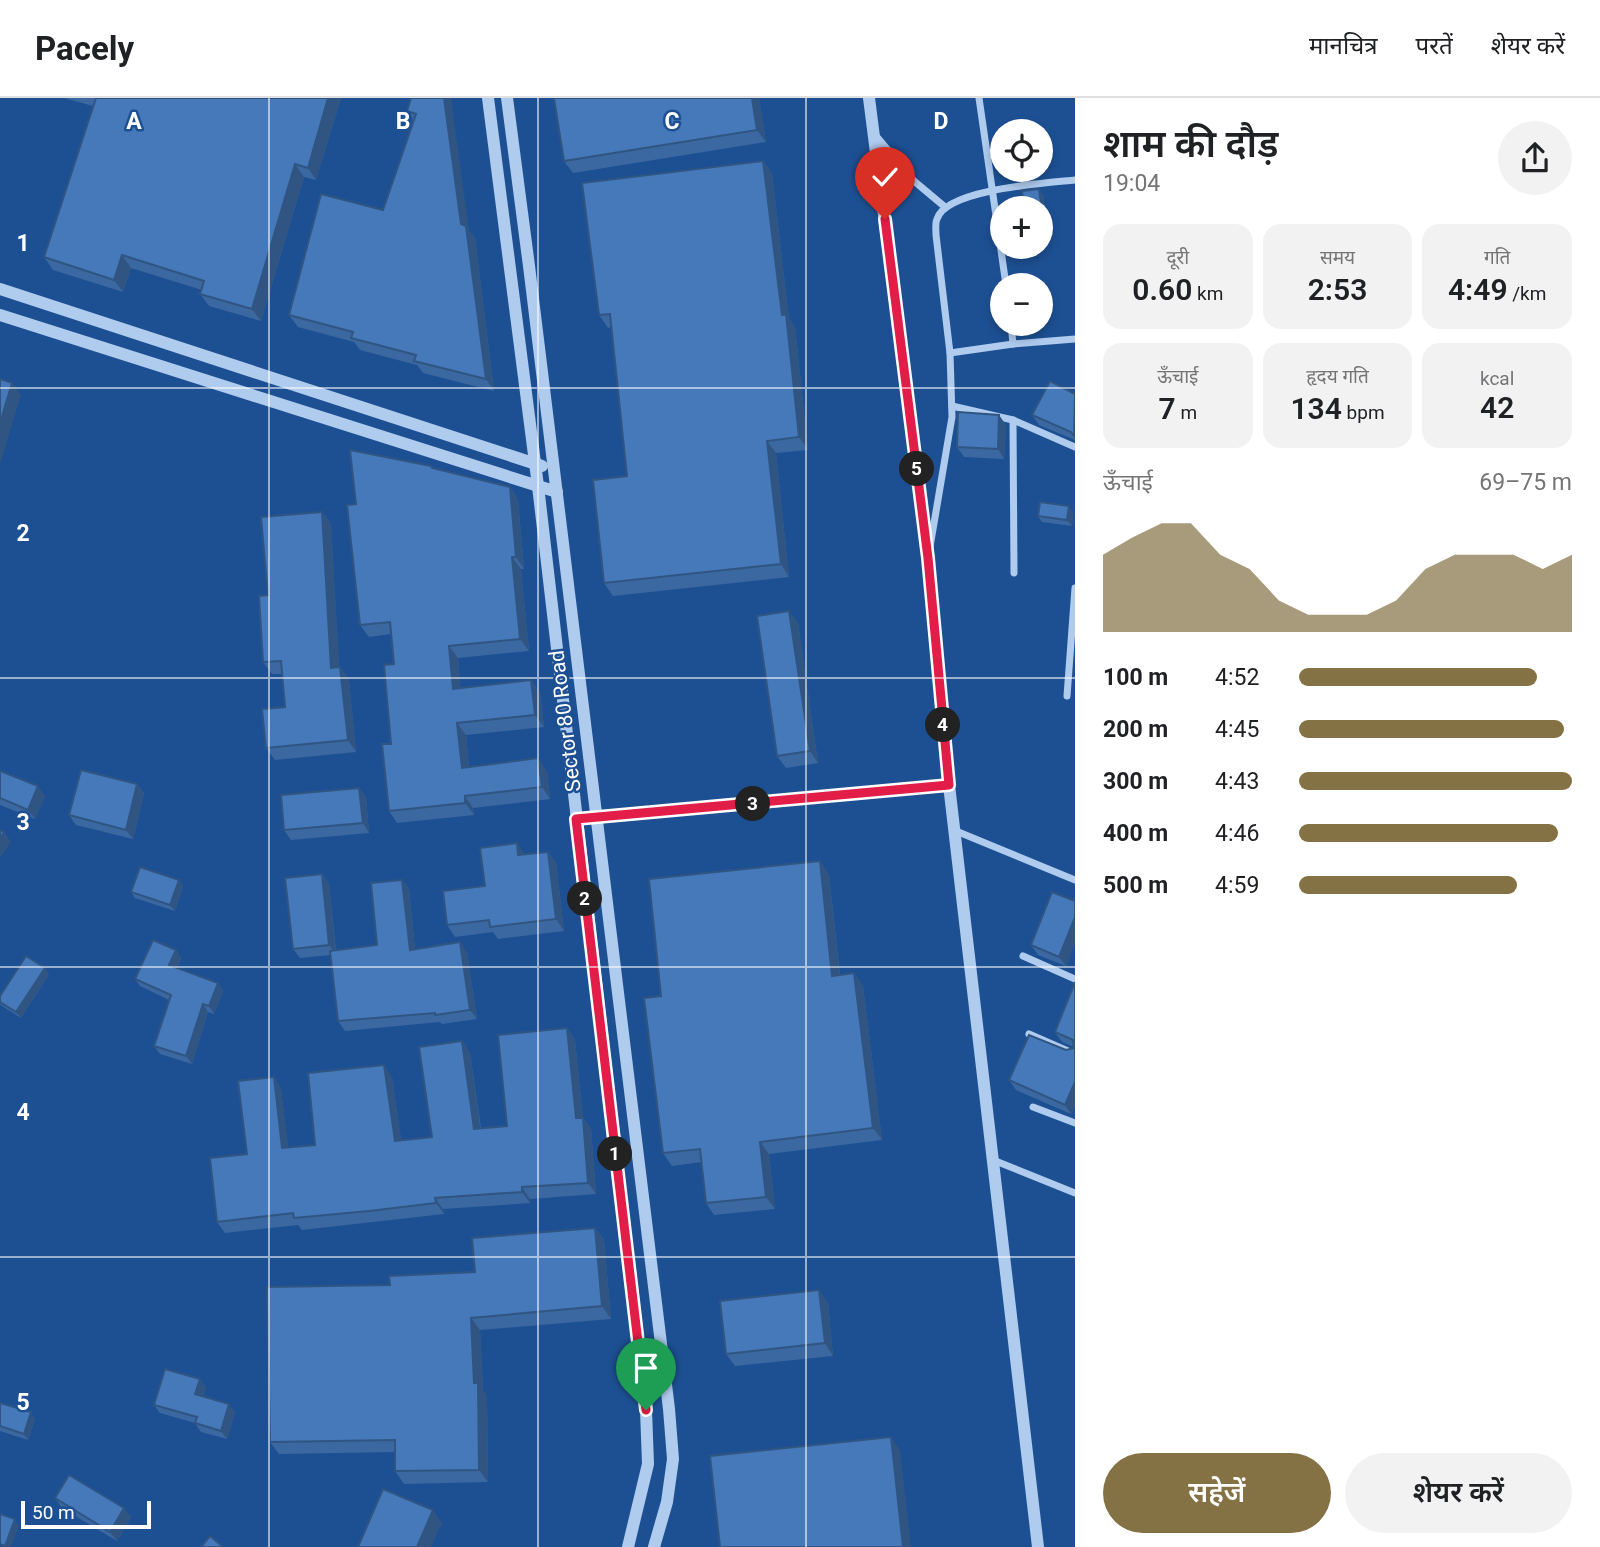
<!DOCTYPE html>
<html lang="hi">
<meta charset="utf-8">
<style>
:root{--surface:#fff;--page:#f2f2f2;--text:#202124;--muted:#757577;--line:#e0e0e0;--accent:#847245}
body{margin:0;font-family:Roboto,"Noto Sans Devanagari",sans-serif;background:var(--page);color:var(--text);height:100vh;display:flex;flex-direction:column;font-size:26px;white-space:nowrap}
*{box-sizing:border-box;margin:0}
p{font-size:23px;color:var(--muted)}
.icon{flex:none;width:38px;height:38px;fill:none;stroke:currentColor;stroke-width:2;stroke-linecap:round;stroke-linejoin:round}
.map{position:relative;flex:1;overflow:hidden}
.drawer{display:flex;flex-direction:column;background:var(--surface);width:525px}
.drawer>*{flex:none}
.controls{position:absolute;left:990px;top:21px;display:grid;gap:14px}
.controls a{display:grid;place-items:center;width:63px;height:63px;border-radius:50%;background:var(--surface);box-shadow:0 4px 10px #0003;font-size:35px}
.scale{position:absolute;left:21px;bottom:18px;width:130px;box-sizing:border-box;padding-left:7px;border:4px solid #fff;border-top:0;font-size:19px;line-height:24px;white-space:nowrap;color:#fff;-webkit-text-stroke:5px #1d5093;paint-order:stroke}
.pin{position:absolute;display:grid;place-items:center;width:60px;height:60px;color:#fff;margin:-72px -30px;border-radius:50% 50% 50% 0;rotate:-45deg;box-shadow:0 0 7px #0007}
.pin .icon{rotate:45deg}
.km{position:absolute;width:35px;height:35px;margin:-18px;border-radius:50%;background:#222;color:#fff;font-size:19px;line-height:35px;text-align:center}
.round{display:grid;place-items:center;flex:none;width:74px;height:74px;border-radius:37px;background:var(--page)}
.head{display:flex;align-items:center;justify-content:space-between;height:119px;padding:0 28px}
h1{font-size:38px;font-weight:600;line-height:52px}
.figures{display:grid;grid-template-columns:repeat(3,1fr);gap:10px;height:119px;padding:7px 28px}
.figures div{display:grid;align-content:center;border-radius:18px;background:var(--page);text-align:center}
.figures b{font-size:30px;font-weight:600}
.figures small{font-size:19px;font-weight:400}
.figures p{font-size:19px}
.chart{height:196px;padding:14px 28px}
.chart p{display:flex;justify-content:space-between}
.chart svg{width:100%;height:126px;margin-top:7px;fill:var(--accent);opacity:.7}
.action{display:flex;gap:14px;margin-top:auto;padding:14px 28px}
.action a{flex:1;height:80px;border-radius:42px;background:var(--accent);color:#fff;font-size:28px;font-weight:600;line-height:80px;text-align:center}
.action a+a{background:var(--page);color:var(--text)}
ul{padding:0 28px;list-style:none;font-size:23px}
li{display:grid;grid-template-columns:112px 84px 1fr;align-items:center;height:52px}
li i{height:18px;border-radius:9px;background:var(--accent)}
header{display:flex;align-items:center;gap:42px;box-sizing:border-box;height:98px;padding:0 35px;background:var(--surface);border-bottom:2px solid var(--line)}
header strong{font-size:33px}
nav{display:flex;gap:38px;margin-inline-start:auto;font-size:24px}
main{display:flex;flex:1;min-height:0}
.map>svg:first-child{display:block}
</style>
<header>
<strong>Pacely</strong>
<nav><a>मानचित्र</a><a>परतें</a><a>शेयर करें</a></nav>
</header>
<main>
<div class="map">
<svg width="1075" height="1449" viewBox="0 0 1075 1449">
<rect width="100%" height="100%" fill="#1d5093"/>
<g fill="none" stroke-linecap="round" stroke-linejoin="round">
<g stroke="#afcbee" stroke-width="7">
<path d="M 979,0 L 1006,187"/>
<path d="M 877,39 L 914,83 L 945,109"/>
<path d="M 1011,226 L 1013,246"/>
<path d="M 950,255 L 1013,246 L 1075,241"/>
<path d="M 952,308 L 1013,322 L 1075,349"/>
<path d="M 1013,322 L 1014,475"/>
<path d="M 930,449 L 952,319 L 950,255 L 936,137 C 936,132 935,125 937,121 C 946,91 1047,85 1075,82"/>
<path d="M 1067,598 L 1075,490"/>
<path d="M 577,721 L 949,687"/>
<path d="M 956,733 L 1075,782"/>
<path d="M 1023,858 L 1075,881"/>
<path d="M 1029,936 L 1075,956"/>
<path d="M 1033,1009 L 1075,1025"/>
<path d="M 993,1062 L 1075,1095"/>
</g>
<g stroke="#afcbee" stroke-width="12">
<path d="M 488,0 L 538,388 L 646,1312 L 648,1366 L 628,1449"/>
<path d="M 507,0 L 529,168 L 669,1311 L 673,1361 L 667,1404 L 654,1449"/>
<path d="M 869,0 L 928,460 L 949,687 L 1038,1449"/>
<path d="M 0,191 L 542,368"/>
<path d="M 0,217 L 557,394"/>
</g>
</g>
<g fill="#3b68a0">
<path d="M 64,0 L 341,0 L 316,82 L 304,79 L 261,223 L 209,208 L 200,196 L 202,192 L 131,170 L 123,194 L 53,172 L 44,159 L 93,8 Z"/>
<path d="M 411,0 L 469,133 L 475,140 L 494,293 L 423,275 L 417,267 L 360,252 L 354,244 L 298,229 L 289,217 L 383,112 L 413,22 L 407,13 Z"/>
<path d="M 759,0 L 766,44 L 573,75 L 564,63 Z"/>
<path d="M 763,63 L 772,75 L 789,221 L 795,229 L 808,352 L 776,355 L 789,479 L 613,498 L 604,485 L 627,378 L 611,229 L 608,230 L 599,217 Z"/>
<path d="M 1043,97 L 1046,118 L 1041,119 L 1041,110 Z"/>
<path d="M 1075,296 L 1075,342 L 1039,327 L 1032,317 Z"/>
<path d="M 1006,327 L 1004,361 L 964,359 L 957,349 Z"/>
<path d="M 433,371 L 510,389 L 518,402 L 524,471 L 521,471 L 529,553 L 458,560 L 460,590 L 531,582 L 540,594 L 544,629 L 466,637 L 469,669 L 547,673 L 550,701 L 473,710 L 474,717 L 397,725 L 389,713 L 394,566 L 391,536 L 369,539 L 360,527 L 356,406 Z"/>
<path d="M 322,414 L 331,426 L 339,570 L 340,569 L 349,582 L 356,654 L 275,662 L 266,650 L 285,609 L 282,576 L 272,576 L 263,564 L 268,497 Z"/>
<path d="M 1073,414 L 1072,428 L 1042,424 L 1038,418 Z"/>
<path d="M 798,525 L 818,665 L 786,670 L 777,658 Z"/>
<path d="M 0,673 L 45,698 L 35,721 L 0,707 Z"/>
<path d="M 137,686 L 144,695 L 133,741 L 76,727 L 69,717 Z"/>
<path d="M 359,690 L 366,699 L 369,735 L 291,742 L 284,732 Z"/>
<path d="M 517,745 L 524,756 L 548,754 L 556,765 L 564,833 L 498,841 L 493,834 L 455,839 L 447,827 L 485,788 Z"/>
<path d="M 322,776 L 329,786 L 336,852 L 377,847 L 402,782 L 409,791 L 415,851 L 467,854 L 477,921 L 442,926 L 440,924 L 345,933 L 338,923 L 330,857 L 300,860 L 293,851 Z"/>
<path d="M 829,776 L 840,877 L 854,875 L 863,888 L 882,1042 L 769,1056 L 775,1111 L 714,1117 L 706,1105 L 702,1064 L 672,1068 L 663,1055 L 661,898 Z"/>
<path d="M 179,782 L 183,789 L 175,813 L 135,800 L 131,794 Z"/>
<path d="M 1075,803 L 1075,845 L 1066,868 L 1038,857 L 1031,847 Z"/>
<path d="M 176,852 L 181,860 L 177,870 L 218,885 L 223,893 L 214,916 L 208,914 L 192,966 L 160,956 L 154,948 L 169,902 L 140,888 L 135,881 Z"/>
<path d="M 49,876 L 21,920 L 2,908 L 0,906 L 0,898 Z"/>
<path d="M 1075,884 L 1075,1008 L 1071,1016 L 1016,992 L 1009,982 L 1074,949 L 1062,944 L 1055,934 Z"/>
<path d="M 567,930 L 575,942 L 583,1020 L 591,1031 L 596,1096 L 530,1101 L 530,1105 L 443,1111 L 444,1116 L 302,1132 L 298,1127 L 225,1135 L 217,1124 L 247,1056 L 274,979 L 281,991 L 288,1050 L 315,1047 L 392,979 L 401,1042 L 432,1039 L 462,943 L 470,955 L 481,1030 L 507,1028 Z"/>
<path d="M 595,1130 L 604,1142 L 611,1221 L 480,1232 L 483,1292 L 487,1298 L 488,1384 L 404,1386 L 395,1373 L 395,1354 L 279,1356 L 270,1344 L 390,1187 L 475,1174 Z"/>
<path d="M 828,1205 L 833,1258 L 735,1268 L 726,1256 Z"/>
<path d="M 206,1289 L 203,1299 L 235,1314 L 227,1341 L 201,1334 L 195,1325 L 160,1315 L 154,1307 Z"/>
<path d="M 0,1305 L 35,1321 L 28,1342 L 0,1333 Z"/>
<path d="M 55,1400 L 131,1419 L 117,1443 L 62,1410 Z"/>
</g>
<g fill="#305582">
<path d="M 328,0 L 341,0 L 316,82 L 308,70 Z"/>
<path d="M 444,0 L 451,0 L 469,133 L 475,140 L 494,293 L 486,281 L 461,126 Z"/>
<path d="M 752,0 L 759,0 L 766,44 L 757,32 Z"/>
<path d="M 763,63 L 772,75 L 789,221 L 795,229 L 808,352 L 799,339 L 782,217 Z"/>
<path d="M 295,66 L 304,79 L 261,223 L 252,211 Z"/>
<path d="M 1039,91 L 1043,97 L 1046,118 L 1042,112 Z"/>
<path d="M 122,157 L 131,170 L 123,194 L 114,182 Z"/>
<path d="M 12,285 L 21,297 L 0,366 L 0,325 Z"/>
<path d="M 999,317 L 1006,327 L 1004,361 L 998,351 Z"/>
<path d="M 767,343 L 776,355 L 789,479 L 781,466 Z"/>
<path d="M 510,389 L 518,402 L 524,471 L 516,459 Z"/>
<path d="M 1069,408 L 1073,414 L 1072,428 L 1067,422 Z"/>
<path d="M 322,414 L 331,426 L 340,583 L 331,570 Z"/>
<path d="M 512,459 L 521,471 L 529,553 L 520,541 Z"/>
<path d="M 789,513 L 798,525 L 818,665 L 810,653 Z"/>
<path d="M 449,548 L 458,560 L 462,603 L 453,591 Z"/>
<path d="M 340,569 L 349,582 L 356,654 L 348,642 Z"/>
<path d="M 531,582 L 540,594 L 544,629 L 535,617 Z"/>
<path d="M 457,625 L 466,637 L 470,682 L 462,670 Z"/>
<path d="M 538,660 L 547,673 L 550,701 L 542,689 Z"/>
<path d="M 137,686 L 144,695 L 133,741 L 126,732 Z"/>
<path d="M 38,688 L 45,698 L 35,721 L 28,712 Z"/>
<path d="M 359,690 L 366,699 L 369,735 L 363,725 Z"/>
<path d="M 465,698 L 473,710 L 474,717 L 465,705 Z"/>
<path d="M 4,734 L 11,744 L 0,760 L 0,740 Z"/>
<path d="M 517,745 L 525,757 L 518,757 Z"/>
<path d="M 548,754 L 556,765 L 564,833 L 556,821 Z"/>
<path d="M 820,763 L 829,776 L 841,890 L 832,878 Z"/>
<path d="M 322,776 L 329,786 L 336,856 L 329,847 Z"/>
<path d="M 179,782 L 183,789 L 175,813 L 170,807 Z"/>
<path d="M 402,782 L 409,791 L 416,861 L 410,852 Z"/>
<path d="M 1075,819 L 1075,845 L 1066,868 L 1059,859 Z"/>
<path d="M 460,844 L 467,854 L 477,921 L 470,912 Z"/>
<path d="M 176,852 L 181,860 L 175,874 L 169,867 Z"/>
<path d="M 45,870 L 49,876 L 21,920 L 16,914 Z"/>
<path d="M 854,875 L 863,888 L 882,1042 L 873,1030 Z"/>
<path d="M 218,885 L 223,893 L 214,916 L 209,908 Z"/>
<path d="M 203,906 L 208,914 L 192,966 L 186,958 Z"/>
<path d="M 567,930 L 575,942 L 584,1032 L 576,1020 Z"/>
<path d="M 462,943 L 470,955 L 482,1042 L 474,1031 Z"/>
<path d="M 384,967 L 392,979 L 403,1054 L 395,1043 Z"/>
<path d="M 274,979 L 281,991 L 290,1062 L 282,1050 Z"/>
<path d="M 1075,984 L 1075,1008 L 1071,1016 L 1065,1007 Z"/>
<path d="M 583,1020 L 591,1031 L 596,1096 L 588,1085 Z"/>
<path d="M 760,1044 L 769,1056 L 775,1111 L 766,1099 Z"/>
<path d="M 522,1089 L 530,1101 L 530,1105 L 522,1094 Z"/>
<path d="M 435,1100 L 443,1111 L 444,1116 L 436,1105 Z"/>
<path d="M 595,1130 L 604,1142 L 611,1221 L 602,1208 Z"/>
<path d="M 819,1192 L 828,1205 L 833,1258 L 825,1245 Z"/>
<path d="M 471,1220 L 480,1232 L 483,1292 L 487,1298 L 488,1384 L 479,1372 Z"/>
<path d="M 200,1281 L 206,1289 L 201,1305 L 195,1296 Z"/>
<path d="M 229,1306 L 235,1314 L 227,1341 L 221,1333 Z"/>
<path d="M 31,1314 L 35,1321 L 28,1342 L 24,1336 Z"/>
<path d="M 891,1339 L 900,1352 L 911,1449 L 903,1449 Z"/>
<path d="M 124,1410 L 131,1419 L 117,1443 L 110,1434 Z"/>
<path d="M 433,1412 L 442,1425 L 431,1449 L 417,1449 Z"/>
<path d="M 15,1421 L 19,1428 L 11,1449 L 6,1449 L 5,1448 Z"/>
</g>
<g fill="#4579ba" stroke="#305582" stroke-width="2">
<path d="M 96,0 L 328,0 L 308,70 L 295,66 L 252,211 L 200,196 L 204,183 L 122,157 L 114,182 L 44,159 Z"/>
<path d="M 411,0 L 444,0 L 461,126 L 466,128 L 486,281 L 414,263 L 416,257 L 351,240 L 353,234 L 289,217 L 321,96 L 383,112 L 416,16 L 407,13 Z"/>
<path d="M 554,0 L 752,0 L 757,32 L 564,63 Z"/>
<path d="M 763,63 L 782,217 L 786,216 L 799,339 L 767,343 L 781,466 L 604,485 L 593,382 L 627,378 L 610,216 L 599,217 L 582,85 Z"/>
<path d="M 1039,91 L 1042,112 L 1041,110 L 1024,110 L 1022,93 Z"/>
<path d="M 0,281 L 12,285 L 0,325 Z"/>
<path d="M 1050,283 L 1075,296 L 1074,338 L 1071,334 L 1032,317 Z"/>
<path d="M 958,314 L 999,317 L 998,351 L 957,349 Z"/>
<path d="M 350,352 L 431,368 L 432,370 L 510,389 L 516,459 L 512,459 L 520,541 L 449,548 L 453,591 L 531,582 L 535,617 L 457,625 L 462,670 L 538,660 L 542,689 L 465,698 L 465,705 L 389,713 L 382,646 L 391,646 L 384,567 L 394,566 L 390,524 L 360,527 L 347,407 L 356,406 Z"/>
<path d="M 1040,404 L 1069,408 L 1067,422 L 1038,418 Z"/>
<path d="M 322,414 L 331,570 L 340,569 L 348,642 L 266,650 L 262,611 L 285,609 L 281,563 L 263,564 L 259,498 L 268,497 L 261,419 Z"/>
<path d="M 789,513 L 810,653 L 777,658 L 757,518 Z"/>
<path d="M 81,672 L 137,686 L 126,732 L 69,717 Z"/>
<path d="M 0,673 L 38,688 L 28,712 L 0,700 Z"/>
<path d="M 359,690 L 363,725 L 284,732 L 281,697 Z"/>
<path d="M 0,732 L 4,734 L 0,740 Z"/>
<path d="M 517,745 L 518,757 L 548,754 L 556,821 L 490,829 L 489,822 L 447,827 L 443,793 L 485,788 L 480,750 Z"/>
<path d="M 820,763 L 832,878 L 854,875 L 873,1030 L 760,1044 L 766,1099 L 706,1105 L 700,1051 L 663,1055 L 644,900 L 661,898 L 649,781 Z"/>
<path d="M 140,769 L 179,782 L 170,807 L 131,794 Z"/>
<path d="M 322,776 L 329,847 L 293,851 L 285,780 Z"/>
<path d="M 402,782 L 410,852 L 460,844 L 470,912 L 435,917 L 435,915 L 338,923 L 330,853 L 377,847 L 371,785 Z"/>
<path d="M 1052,794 L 1075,803 L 1075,819 L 1059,859 L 1031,847 Z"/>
<path d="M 153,842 L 176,852 L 169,867 L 218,885 L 209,908 L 203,906 L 186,958 L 154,948 L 171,897 L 135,881 Z"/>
<path d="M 26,858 L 45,870 L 16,914 L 0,904 L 0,898 Z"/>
<path d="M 1075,884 L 1075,984 L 1065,1007 L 1009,982 L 1029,937 L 1066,952 L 1074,950 L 1073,942 L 1055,934 Z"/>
<path d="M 567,930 L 576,1020 L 583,1020 L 588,1085 L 522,1089 L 522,1094 L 435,1100 L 436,1105 L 369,1113 L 294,1120 L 293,1115 L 217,1124 L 210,1060 L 247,1056 L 238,983 L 274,979 L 282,1050 L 315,1047 L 308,975 L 384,967 L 395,1043 L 432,1039 L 419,949 L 462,943 L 474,1031 L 507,1028 L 498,937 Z"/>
<path d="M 595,1130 L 602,1208 L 471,1220 L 474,1285 L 478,1285 L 479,1372 L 395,1373 L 395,1342 L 270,1344 L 267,1189 L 390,1187 L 389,1178 L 475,1174 L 472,1140 Z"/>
<path d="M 819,1192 L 825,1245 L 726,1256 L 720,1203 Z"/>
<path d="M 165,1271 L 200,1281 L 195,1296 L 229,1306 L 221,1333 L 195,1325 L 197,1319 L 154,1307 Z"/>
<path d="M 0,1305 L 31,1314 L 24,1336 L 0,1328 Z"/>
<path d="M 891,1339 L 903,1449 L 720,1449 L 710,1358 Z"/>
<path d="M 69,1377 L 124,1410 L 110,1434 L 55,1400 Z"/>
<path d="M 383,1391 L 433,1412 L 417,1449 L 358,1449 Z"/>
<path d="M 0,1416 L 15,1421 L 5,1448 L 0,1446 Z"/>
<path d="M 210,1438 L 223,1449 L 201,1449 Z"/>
</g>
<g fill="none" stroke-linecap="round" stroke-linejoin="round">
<defs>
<path id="route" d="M 646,1312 L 576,721 L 949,687 L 928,460 L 885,121"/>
</defs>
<use href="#route" stroke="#fff" stroke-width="14"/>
<use href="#route" stroke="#e11d48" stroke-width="9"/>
</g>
<path fill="none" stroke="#fff" stroke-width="2" stroke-opacity="0.55" d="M 269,0 L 269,1449M 538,0 L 538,1449M 806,0 L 806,1449M 0,290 L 1075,290M 0,580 L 1075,580M 0,869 L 1075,869M 0,1159 L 1075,1159"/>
<g text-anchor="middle" stroke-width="5" stroke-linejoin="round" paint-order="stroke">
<g font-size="21" fill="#fff" stroke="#1d5093">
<text transform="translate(565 623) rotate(-97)" y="7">Sector 80 Road</text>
</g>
</g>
<g font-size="23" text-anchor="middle" font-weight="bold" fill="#fff" stroke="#1d5093" stroke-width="5" stroke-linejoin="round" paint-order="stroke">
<text x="134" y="31">A</text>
<text x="403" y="31">B</text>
<text x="672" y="31">C</text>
<text x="941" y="31">D</text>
<text x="23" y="153">1</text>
<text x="23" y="443">2</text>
<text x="23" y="732">3</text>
<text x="23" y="1022">4</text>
<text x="23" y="1312">5</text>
</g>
</svg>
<div class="controls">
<a><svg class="icon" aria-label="locate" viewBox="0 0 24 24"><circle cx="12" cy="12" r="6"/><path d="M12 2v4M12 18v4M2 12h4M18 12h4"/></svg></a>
<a>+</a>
<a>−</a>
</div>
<div class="scale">50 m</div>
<div class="pin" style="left:646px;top:1312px;background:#1e9e55"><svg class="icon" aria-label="arrive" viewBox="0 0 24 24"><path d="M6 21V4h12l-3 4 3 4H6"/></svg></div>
<div class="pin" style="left:885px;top:121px;background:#d93025"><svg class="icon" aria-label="check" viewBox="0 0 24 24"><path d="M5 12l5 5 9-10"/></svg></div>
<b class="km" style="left:615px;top:1056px">1</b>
<b class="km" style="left:585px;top:801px">2</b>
<b class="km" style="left:753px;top:706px">3</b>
<b class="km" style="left:943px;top:627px">4</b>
<b class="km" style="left:917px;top:371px">5</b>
</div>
<section class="drawer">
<div class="head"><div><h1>शाम की दौड़</h1><p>19:04</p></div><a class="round"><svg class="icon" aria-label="share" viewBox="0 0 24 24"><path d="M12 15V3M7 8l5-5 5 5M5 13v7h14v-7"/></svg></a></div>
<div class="figures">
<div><p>दूरी</p><b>0.60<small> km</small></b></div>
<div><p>समय</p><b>2:53</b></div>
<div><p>गति</p><b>4:49<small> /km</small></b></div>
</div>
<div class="figures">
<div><p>ऊँचाई</p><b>7<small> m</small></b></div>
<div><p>हृदय गति</p><b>134<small> bpm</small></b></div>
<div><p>kcal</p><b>42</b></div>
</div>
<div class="chart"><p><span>ऊँचाई</span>69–75 m</p>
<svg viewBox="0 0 160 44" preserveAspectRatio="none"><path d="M0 44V17L10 11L20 6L30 6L40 17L50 22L60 33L70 38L80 38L90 38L100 33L110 22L120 17L130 17L140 17L150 22L160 17V44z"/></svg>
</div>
<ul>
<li><b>100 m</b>4:52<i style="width:87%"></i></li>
<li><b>200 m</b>4:45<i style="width:97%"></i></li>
<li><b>300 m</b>4:43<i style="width:100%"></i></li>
<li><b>400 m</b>4:46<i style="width:95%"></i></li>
<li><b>500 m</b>4:59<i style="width:80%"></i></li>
</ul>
<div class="action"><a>सहेजें</a><a>शेयर करें</a></div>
</section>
</main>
